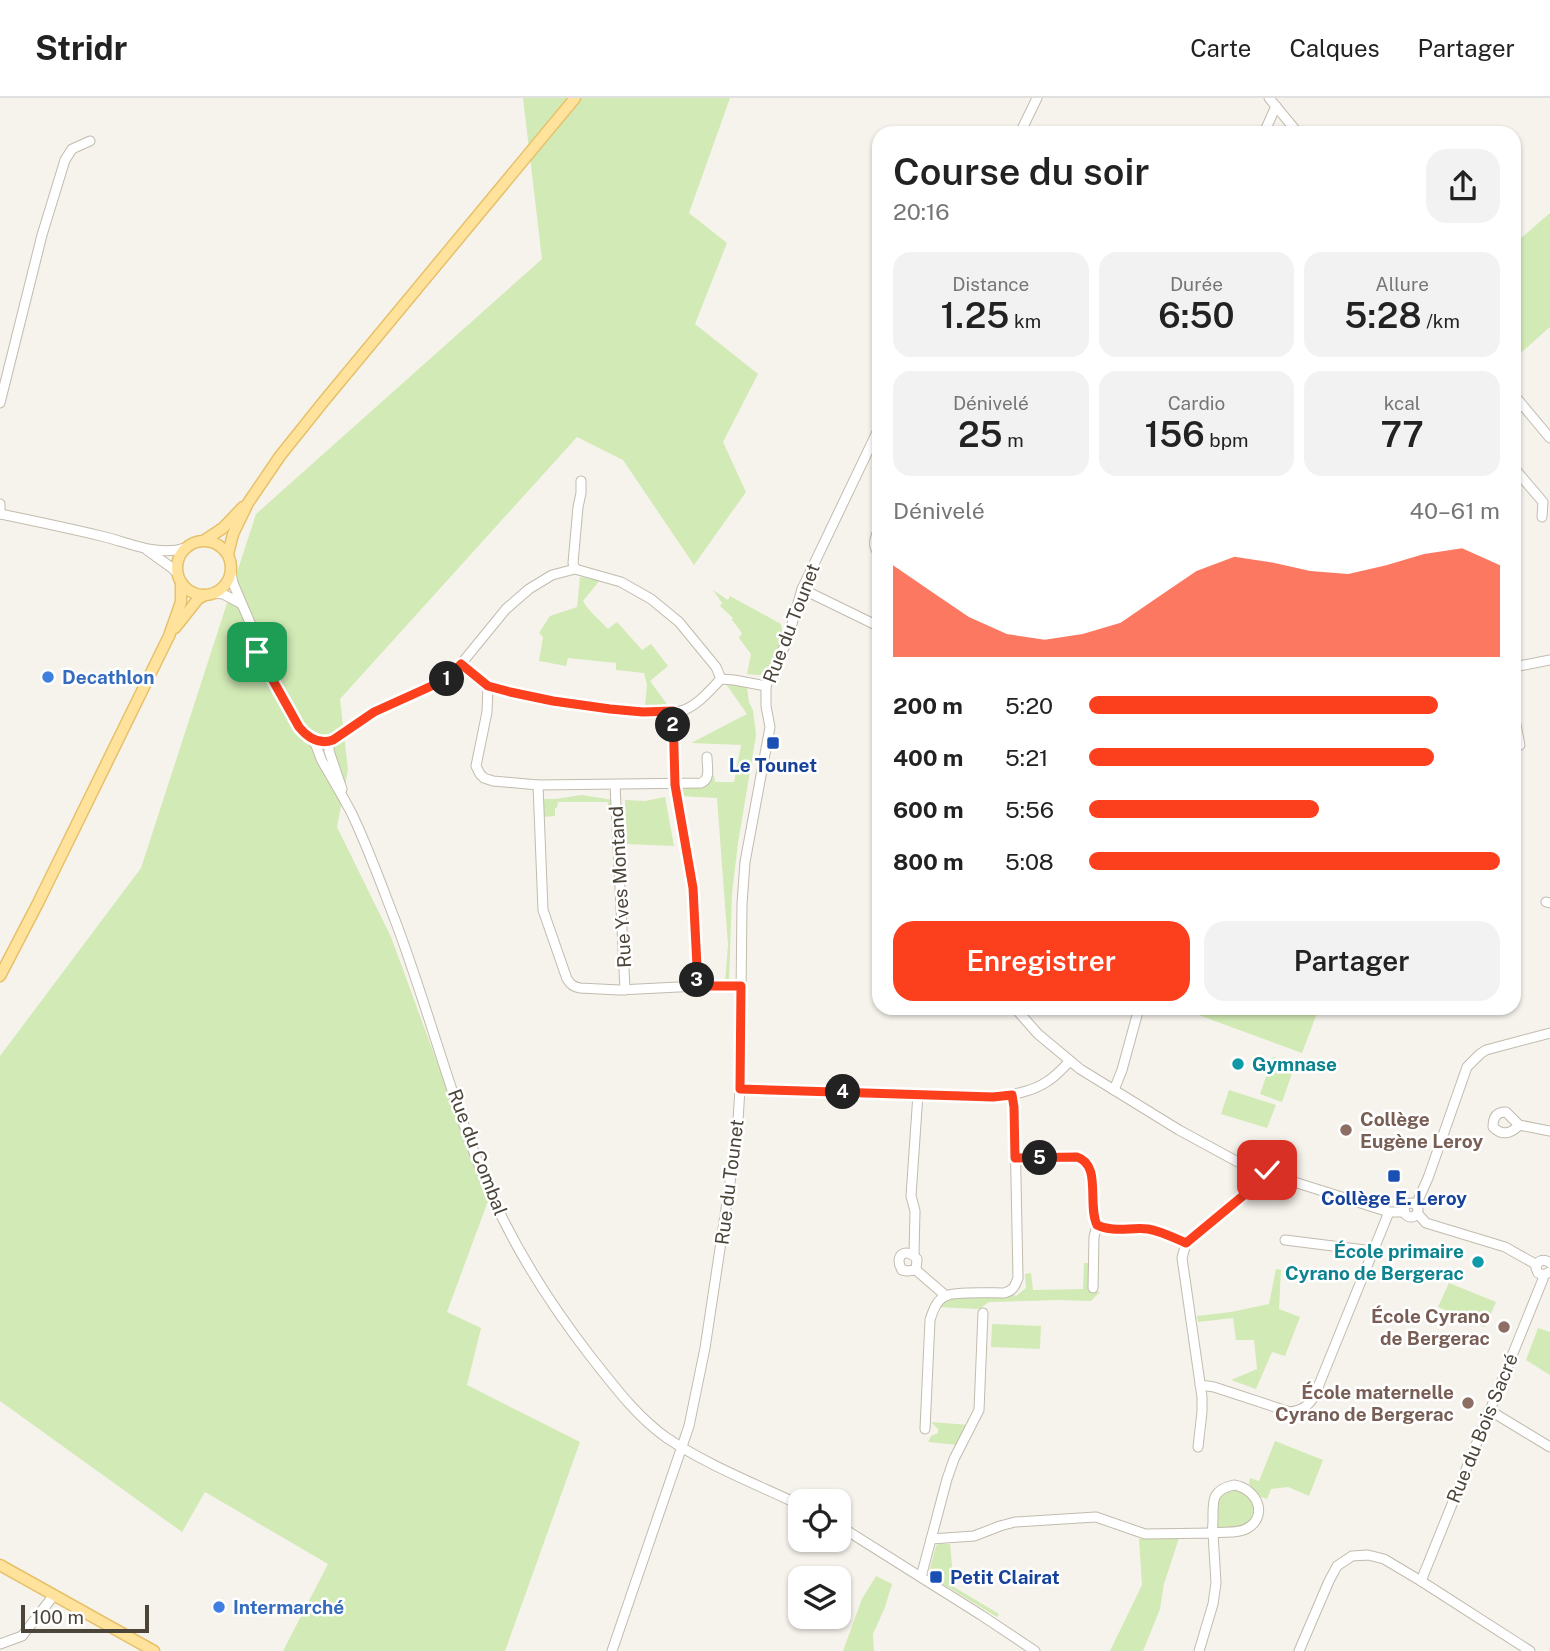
<!DOCTYPE html>
<html lang="fr">
<meta charset="utf-8">
<style>
:root{--surface:#fff;--page:#f2f2f2;--text:#222;--muted:#767676;--line:#e0e0e0;--accent:#fc3f1d}
body{margin:0;font-family:"Public Sans",sans-serif;background:var(--page);color:var(--text);height:100vh;display:flex;flex-direction:column;font-size:26px;white-space:nowrap}
*{box-sizing:border-box;margin:0}
p{font-size:23px;color:var(--muted)}
.icon{flex:none;width:38px;height:38px;fill:none;stroke:currentColor;stroke-width:2;stroke-linecap:round;stroke-linejoin:round}
.map{position:relative;flex:1;overflow:hidden}
.panel{position:absolute;left:872px;top:28px;width:649px;height:889px;display:flex;flex-direction:column;background:var(--surface);border-radius:21px;box-shadow:0 2px 5px #0004}
.panel>*{flex:none}
.buttons{position:absolute;left:788px;top:1391px;display:grid;gap:14px}
.buttons a{display:grid;place-items:center;width:63px;height:63px;border-radius:14px;background:var(--surface);box-shadow:0 2px 5px #0004;font-size:35px}
.scale{position:absolute;left:21px;bottom:18px;width:128px;box-sizing:border-box;padding-left:7px;border:4px solid #4b4439;border-top:0;font-size:19px;line-height:24px;white-space:nowrap;color:#4b4439;-webkit-text-stroke:5px #fff;paint-order:stroke}
.pin{position:absolute;display:grid;place-items:center;width:60px;height:60px;color:#fff;margin:-30px;border-radius:14px;box-shadow:0 4px 10px #0006}
.km{position:absolute;width:35px;height:35px;margin:-18px;border-radius:50%;background:#222;color:#fff;font-size:19px;line-height:35px;text-align:center}
.round{display:grid;place-items:center;flex:none;width:74px;height:74px;border-radius:21px;background:var(--page)}
.overview{display:flex;align-items:center;justify-content:space-between;height:119px;padding:0 21px}
h1{font-size:38px;font-weight:600;line-height:52px}
.metrics{display:grid;grid-template-columns:repeat(3,1fr);gap:10px;height:119px;padding:7px 21px}
.metrics div{display:grid;align-content:center;border-radius:18px;background:var(--page);text-align:center}
.metrics b{font-size:35px;font-weight:600}
.metrics small{font-size:19px;font-weight:400}
.metrics p{font-size:19px}
.chart{height:196px;padding:14px 21px}
.chart p{display:flex;justify-content:space-between}
.chart svg{width:100%;height:126px;margin-top:7px;fill:var(--accent);opacity:.7}
.button{display:flex;gap:14px;margin-top:auto;padding:14px 21px}
.button a{flex:1;height:80px;border-radius:21px;background:var(--accent);color:#fff;font-size:28px;font-weight:600;line-height:80px;text-align:center}
.button a+a{background:var(--page);color:var(--text)}
ul{padding:0 21px;list-style:none;font-size:23px}
li{display:grid;grid-template-columns:112px 84px 1fr;align-items:center;height:52px}
li i{height:18px;border-radius:9px;background:var(--accent)}
header{display:flex;align-items:center;gap:42px;box-sizing:border-box;height:98px;padding:0 35px;background:var(--surface);border-bottom:2px solid var(--line)}
header strong{font-size:33px}
nav{display:flex;gap:38px;margin-inline-start:auto;font-size:24px}
.map>svg:first-child{display:block}
</style>
<header>
<strong>Stridr</strong>
<nav><a>Carte</a><a>Calques</a><a>Partager</a></nav>
</header>
<div class="map">
<svg width="1550" height="1553" viewBox="0 0 1550 1553">
<rect width="100%" height="100%" fill="#f6f3ec"/>
<g fill="#d2eab5">
<path d="M 523,0 L 730,0 L 689,115 L 727,145 L 695,226 L 758,276 L 723,344 L 746,394 L 694,467 L 623,362 L 577,339 L 340,601 L 348,672 L 337,729 L 391,839 L 488,1103 L 447,1214 L 481,1230 L 467,1287 L 580,1344 L 505,1553 L 283,1553 L 328,1466 L 205,1394 L 182,1434 L 0,1303 L 0,958 L 141,770 L 256,416 L 542,161 Z"/>
<path d="M 1550,115 L 1550,229 L 1514,261 L 1514,146 Z"/>
<path d="M 580,479 L 600,482 L 583,503 C 589,514 600,522 608,531 L 617,524 L 642,552 L 651,546 L 668,568 L 650,583 L 669,609 L 645,607 L 647,587 L 644,575 L 616,572 L 616,565 L 568,560 L 566,568 L 539,563 L 543,539 L 539,535 L 550,518 L 577,509 Z"/>
<path d="M 713,492 L 728,502 L 730,498 L 781,526 L 783,535 L 786,533 C 782,547 776,575 759,577 C 755,577 751,576 747,576 L 751,556 L 739,540 L 742,535 L 732,522 L 733,520 L 720,508 L 722,505 Z"/>
<path d="M 726,586 L 747,589 L 749,604 L 753,612 L 756,637 L 738,745 L 732,796 L 729,884 L 725,885 L 728,847 L 717,700 L 680,698 L 679,690 L 703,688 L 714,677 L 715,684 L 734,684 L 741,647 L 691,645 L 747,616 Z"/>
<path d="M 582,697 L 613,702 L 611,705 L 612,713 L 608,713 L 608,704 L 558,704 L 557,710 L 555,710 L 555,718 L 542,719 L 540,701 L 555,701 Z"/>
<path d="M 665,699 L 674,748 L 627,746 L 625,702 L 645,703 Z"/>
<path d="M 1195,910 L 1319,910 L 1302,955 L 1193,915 Z"/>
<path d="M 1273,959 L 1295,967 L 1282,1004 L 1260,996 Z"/>
<path d="M 1229,992 L 1276,1007 L 1267,1030 L 1221,1016 Z"/>
<path d="M 1084,1165 L 1089,1165 L 1089,1194 L 1100,1194 L 1091,1203 L 1057,1202 L 989,1204 L 979,1211 L 938,1209 L 941,1205 L 952,1200 L 1005,1199 L 1011,1195 L 1016,1198 L 1026,1190 L 1025,1176 L 1031,1175 L 1033,1192 L 1083,1191 Z"/>
<path d="M 1276,1171 L 1281,1172 L 1279,1211 L 1300,1219 L 1285,1258 L 1272,1254 L 1256,1291 L 1231,1282 L 1257,1271 L 1254,1242 L 1236,1242 L 1233,1220 L 1198,1224 L 1197,1218 L 1231,1214 L 1269,1206 Z"/>
<path d="M 1449,1185 L 1496,1204 L 1485,1229 L 1438,1209 Z"/>
<path d="M 992,1226 L 1041,1228 L 1040,1251 L 991,1249 Z"/>
<path d="M 1538,1230 L 1550,1234 L 1550,1277 L 1526,1262 Z"/>
<path d="M 931,1324 L 969,1327 L 958,1347 L 928,1344 L 931,1338 L 938,1335 L 938,1331 Z"/>
<path d="M 1275,1343 L 1323,1362 L 1309,1398 L 1288,1389 L 1271,1391 L 1267,1401 L 1258,1398 L 1249,1386 L 1250,1380 L 1259,1383 Z"/>
<path d="M 1233,1391 L 1241,1391 L 1253,1401 C 1254,1405 1255,1409 1255,1413 C 1253,1431 1231,1430 1218,1430 L 1217,1429 C 1216,1413 1214,1396 1233,1391 Z"/>
<path d="M 1179,1440 L 1164,1486 L 1160,1511 L 1143,1553 L 1110,1553 L 1142,1487 L 1139,1441 Z"/>
<path d="M 938,1446 L 950,1446 L 954,1489 L 999,1516 L 997,1519 L 930,1478 L 929,1474 L 936,1448 Z"/>
<path d="M 876,1478 L 892,1486 L 885,1509 L 873,1536 L 874,1553 L 843,1553 L 862,1501 Z"/>
</g>
<g fill="none" stroke-linecap="round" stroke-linejoin="round">
<defs>
<g id="minor">
<path d="M 1269,0 L 1298,35"/>
<path d="M 1020,35 L 1037,0"/>
<path d="M 1264,35 L 1276,8"/>
<path d="M 1514,297 L 1550,340"/>
<path d="M 0,305 L 42,137 L 65,62 L 72,51 L 90,43"/>
<path d="M 1514,370 L 1543,404 L 1542,419"/>
<path d="M 0,406 L 0,416"/>
<path d="M 0,416 C 34,423 67,430 101,438 C 128,444 157,459 185,450"/>
<path d="M 878,433 C 875,440 872,448 878,454"/>
<path d="M 147,452 L 172,470 L 178,476"/>
<path d="M 575,471 L 573,465 L 578,409 L 581,395 L 581,383"/>
<path d="M 231,475 L 233,485 L 251,527 L 257,554 L 264,569 L 299,630 C 303,635 311,638 314,644 C 318,650 319,657 322,663 C 332,680 342,697 351,714 C 368,749 381,786 395,822 C 428,909 451,1001 487,1087 C 514,1150 550,1206 591,1259 C 614,1288 637,1319 667,1340 C 707,1367 756,1386 800,1407"/>
<path d="M 802,491 L 878,528"/>
<path d="M 213,495 L 223,496 L 240,505"/>
<path d="M 461,566 C 469,574 480,585 491,589 C 524,601 652,623 684,612 C 699,606 710,592 721,581 L 734,582 L 766,588"/>
<path d="M 1514,569 L 1550,562"/>
<path d="M 488,588 L 487,614 L 476,668 L 480,676 L 484,680 L 493,683 L 538,687 L 701,685 C 711,681 707,669 707,659"/>
<path d="M 673,613 L 675,686 L 693,790 L 698,888"/>
<path d="M 1514,617 L 1520,647"/>
<path d="M 313,641 L 326,644 L 333,642 L 374,614 L 447,581 L 461,566 L 506,511 L 529,491 L 552,477 L 575,471 L 621,484 L 651,501 L 679,524 L 716,569 L 721,581"/>
<path d="M 329,643 L 329,653 L 342,691"/>
<path d="M 538,687 L 543,812 L 567,881 C 571,887 574,889 580,890 L 619,892 L 698,888 L 741,888"/>
<path d="M 615,687 L 625,892"/>
<path d="M 1546,804 L 1550,805"/>
<path d="M 1015,910 L 1038,936 L 1080,971 L 1179,1032 L 1260,1076"/>
<path d="M 740,991 L 993,999 C 1012,997 1032,994 1048,983 C 1056,978 1063,970 1069,964"/>
<path d="M 1114,992 L 1122,972 L 1139,910"/>
<path d="M 1519,1027 C 1511,1036 1502,1038 1493,1029 C 1493,1020 1496,1014 1506,1014 L 1519,1027 L 1550,1033"/>
<path d="M 1015,1060 L 1077,1059 C 1103,1067 1087,1105 1097,1127 C 1113,1135 1131,1128 1148,1131 C 1161,1133 1174,1140 1186,1145"/>
<path d="M 1273,1079 L 1271,1083 L 1266,1085 L 1261,1082 L 1260,1076 L 1262,1073 L 1267,1072 L 1271,1074 L 1273,1079 L 1291,1083 L 1389,1114 L 1405,1114"/>
<circle cx="1411" cy="1112" r="7"/>
<path d="M 1416,1107 L 1428,1080 L 1467,969 L 1480,956 L 1486,952 L 1550,935"/>
<path d="M 1417,1115 L 1426,1125 L 1505,1149 L 1537,1167"/>
<path d="M 1285,1142 L 1373,1153"/>
<path d="M 914,1157 L 915,1113 L 911,1098 L 918,996"/>
<path d="M 1550,1165 C 1544,1160 1537,1162 1536,1170 L 1538,1175 L 1543,1177 L 1550,1174"/>
<path d="M 916,1172 L 907,1173 L 902,1172 C 893,1158 906,1148 917,1161 L 916,1172 L 946,1198"/>
<path d="M 1093,1190 L 1094,1139 L 1097,1127"/>
<path d="M 1200,1287 L 1214,1289 L 1290,1314 C 1302,1312 1307,1309 1314,1299 L 1389,1114"/>
<path d="M 1489,1312 L 1550,1349"/>
<path d="M 925,1331 L 930,1222 C 933,1213 936,1203 945,1198 C 955,1193 991,1195 1004,1195 C 1013,1193 1015,1188 1018,1180 L 1015,1032 L 1012,997"/>
<path d="M 1198,1349 L 1202,1314 L 1202,1299 L 1182,1160 L 1186,1145 L 1261,1082"/>
<path d="M 1234,1387 C 1258,1391 1269,1419 1246,1431 C 1236,1436 1224,1433 1213,1435 C 1212,1431 1213,1427 1213,1423 C 1213,1403 1211,1392 1234,1387 Z"/>
<path d="M 838,1427 L 981,1517 L 1035,1553"/>
<path d="M 931,1441 L 974,1438 L 1000,1428 L 1015,1424 L 1096,1419 L 1145,1436 L 1213,1435 L 1216,1485 L 1213,1506 L 1199,1553"/>
<path d="M 921,1479 L 947,1381 L 954,1361 L 979,1312 L 983,1215"/>
<path d="M 1421,1483 L 1543,1181 L 1543,1177"/>
<path d="M 0,1546 L 22,1538 L 54,1497"/>
<path d="M 612,1553 L 689,1328 L 705,1250 L 737,1038 L 740,991 L 742,806 L 745,764 L 770,629 L 766,608 L 766,588 L 787,543 L 802,491 L 878,332"/>
<path d="M 1299,1553 L 1329,1483 L 1337,1468 L 1352,1458 L 1368,1457 L 1384,1461 L 1421,1483 L 1530,1553"/>
</g>
<g id="major">
<path d="M 205,442 L 223,430 L 243,409"/>
<circle cx="204" cy="470" r="27"/>
<path d="M 228,456 L 233,436 L 248,405 L 280,358 L 324,303 L 575,0"/>
<path d="M 175,530 L 198,501 L 205,497"/>
<path d="M 0,878 L 38,805 L 169,538 L 181,504 L 181,484"/>
<path d="M 0,1467 L 154,1553"/>
</g>
</defs>
<use href="#minor" stroke="#c2bbae" stroke-width="11"/>
<use href="#major" stroke="#e6c16a" stroke-width="13"/>
<use href="#minor" stroke="#fff" stroke-width="9"/>
<use href="#major" stroke="#ffe39c" stroke-width="10"/>
</g>
<g fill="none" stroke-linecap="round" stroke-linejoin="round">
<defs>
<path id="route" d="M 257,554 L 299,629 C 308,640 319,647 333,642 L 374,614 L 447,581 L 461,566 L 488,588 L 510,594 L 553,603 L 610,611 L 643,614 L 673,613 L 675,687 L 693,790 L 698,888 L 741,888 L 740,991 L 993,999 L 1012,997 L 1014,1009 L 1015,1060 L 1077,1059 C 1102,1067 1087,1106 1097,1127 C 1113,1135 1131,1129 1148,1131 C 1161,1133 1174,1140 1186,1145 L 1256,1087 L 1261,1082 L 1260,1076 L 1262,1073 L 1267,1072"/>
</defs>
<use href="#route" stroke="#fff" stroke-width="14"/>
<use href="#route" stroke="#fc3f1d" stroke-width="9"/>
</g>
<g fill="#3f7fe0" stroke="#fff" stroke-width="2.5">
<circle cx="48" cy="579" r="7"/>
<circle cx="219" cy="1509" r="7"/>
</g>
<g fill="#1a4fb4" stroke="#fff" stroke-width="2.5">
<rect x="766" y="638" width="14" height="14" rx="3.5"/>
<rect x="1387" y="1071" width="14" height="14" rx="3.5"/>
<rect x="929" y="1472" width="14" height="14" rx="3.5"/>
</g>
<g fill="#0f9aa8" stroke="#fff" stroke-width="2.5">
<circle cx="1238" cy="966" r="7"/>
<circle cx="1478" cy="1164" r="7"/>
</g>
<g fill="#8d6e63" stroke="#fff" stroke-width="2.5">
<circle cx="1346" cy="1032" r="7"/>
<circle cx="1504" cy="1229" r="7"/>
<circle cx="1468" cy="1305" r="7"/>
</g>
<g text-anchor="middle" stroke-width="5" stroke-linejoin="round" paint-order="stroke">
<g font-size="19" fill="#4b4439" stroke="#fff">
<text transform="translate(791 525) rotate(-69)" y="7">Rue du Tounet</text>
<text transform="translate(620 789) rotate(-93)" y="7">Rue Yves Montand</text>
<text transform="translate(478 1054) rotate(69)" y="7">Rue du Combal</text>
<text transform="translate(729 1084) rotate(-83)" y="7">Rue du Tounet</text>
<text transform="translate(1482 1330) rotate(-68)" y="7">Rue du Bois Sacré</text>
</g>
<g font-size="19" font-weight="bold" fill="#366cbe" stroke="#fff" text-anchor="start">
<text x="62" y="586">Decathlon</text>
<text x="233" y="1516">Intermarché</text>
</g>
<g font-size="19" font-weight="bold" fill="#164399" stroke="#fff">
<text x="773" y="674">Le Tounet</text>
<text x="1394" y="1107">Collège E. Leroy</text>
<text x="950" y="1486" text-anchor="start">Petit Clairat</text>
</g>
<g font-size="19" font-weight="bold" fill="#0d838f" stroke="#fff" text-anchor="start">
<text x="1252" y="973">Gymnase</text>
<text x="1464" y="1160" text-anchor="end">École primaire<tspan x="1464" dy="22">Cyrano de Bergerac</tspan></text>
</g>
<g font-size="19" font-weight="bold" fill="#785e54" stroke="#fff" text-anchor="end">
<text x="1360" y="1028" text-anchor="start">Collège<tspan x="1360" dy="22">Eugène Leroy</tspan></text>
<text x="1490" y="1225">École Cyrano<tspan x="1490" dy="22">de Bergerac</tspan></text>
<text x="1454" y="1301">École maternelle<tspan x="1454" dy="22">Cyrano de Bergerac</tspan></text>
</g>
</g>
</svg>
<div class="buttons">
<a><svg class="icon" aria-label="locate" viewBox="0 0 24 24"><circle cx="12" cy="12" r="6"/><path d="M12 2v4M12 18v4M2 12h4M18 12h4"/></svg></a>
<a><svg class="icon" aria-label="layers" viewBox="0 0 24 24"><path d="M12 4l9 5-9 5-9-5zM3 14l9 5 9-5"/></svg></a>
</div>
<div class="scale">100 m</div>
<div class="pin" style="left:257px;top:554px;background:#1e9e55"><svg class="icon" aria-label="arrive" viewBox="0 0 24 24"><path d="M6 21V4h12l-3 4 3 4H6"/></svg></div>
<div class="pin" style="left:1267px;top:1072px;background:#d93025"><svg class="icon" aria-label="check" viewBox="0 0 24 24"><path d="M5 12l5 5 9-10"/></svg></div>
<b class="km" style="left:447px;top:581px">1</b>
<b class="km" style="left:673px;top:627px">2</b>
<b class="km" style="left:697px;top:882px">3</b>
<b class="km" style="left:843px;top:994px">4</b>
<b class="km" style="left:1040px;top:1060px">5</b>
<section class="panel">
<div class="overview"><div><h1>Course du soir</h1><p>20:16</p></div><a class="round"><svg class="icon" aria-label="share" viewBox="0 0 24 24"><path d="M12 15V3M7 8l5-5 5 5M5 13v7h14v-7"/></svg></a></div>
<div class="metrics">
<div><p>Distance</p><b>1.25<small> km</small></b></div>
<div><p>Durée</p><b>6:50</b></div>
<div><p>Allure</p><b>5:28<small> /km</small></b></div>
</div>
<div class="metrics">
<div><p>Dénivelé</p><b>25<small> m</small></b></div>
<div><p>Cardio</p><b>156<small> bpm</small></b></div>
<div><p>kcal</p><b>77</b></div>
</div>
<div class="chart"><p><span>Dénivelé</span>40–61 m</p>
<svg viewBox="0 0 160 44" preserveAspectRatio="none"><path d="M0 44V12L10 21L20 30L30 36L40 38L50 36L60 32L70 23L80 14L90 9L100 11L110 14L120 15L130 12L140 8L150 6L160 12V44z"/></svg>
</div>
<ul>
<li><b>200 m</b>5:20<i style="width:85%"></i></li>
<li><b>400 m</b>5:21<i style="width:84%"></i></li>
<li><b>600 m</b>5:56<i style="width:56%"></i></li>
<li><b>800 m</b>5:08<i style="width:100%"></i></li>
</ul>
<div class="button"><a>Enregistrer</a><a>Partager</a></div>
</section>
</div>
